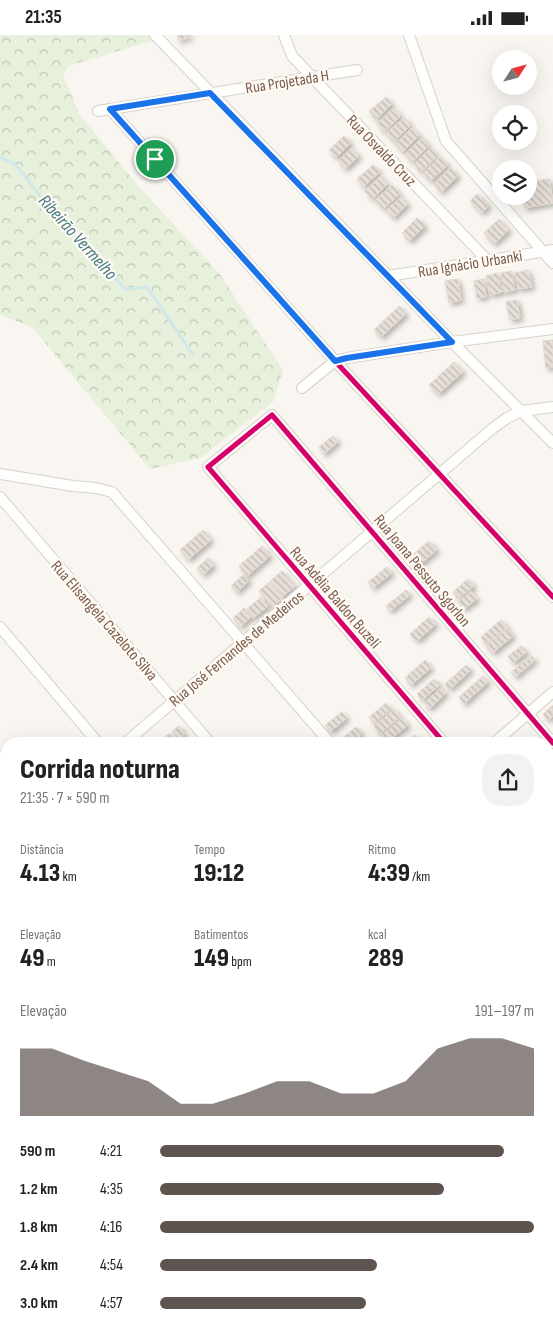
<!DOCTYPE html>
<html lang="pt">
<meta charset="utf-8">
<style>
:root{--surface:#fff;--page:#f2f2f2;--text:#222;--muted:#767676;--accent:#5d544f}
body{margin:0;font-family:"Sofia Sans Condensed",sans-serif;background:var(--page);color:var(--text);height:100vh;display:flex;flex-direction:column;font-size:19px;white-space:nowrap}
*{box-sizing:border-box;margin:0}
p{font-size:16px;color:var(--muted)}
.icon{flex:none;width:28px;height:28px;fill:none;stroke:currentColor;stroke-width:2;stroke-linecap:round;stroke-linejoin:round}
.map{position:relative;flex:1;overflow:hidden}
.panel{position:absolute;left:0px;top:702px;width:554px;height:594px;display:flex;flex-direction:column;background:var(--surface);border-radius:20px 20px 0 0;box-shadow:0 5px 20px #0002}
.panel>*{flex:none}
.needle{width:32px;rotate:54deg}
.controls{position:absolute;left:492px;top:15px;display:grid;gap:10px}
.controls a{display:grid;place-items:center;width:45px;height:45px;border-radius:50%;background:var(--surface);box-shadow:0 5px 20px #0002;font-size:25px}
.pin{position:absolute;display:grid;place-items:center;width:42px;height:42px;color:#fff;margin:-21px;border:2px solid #fff;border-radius:50%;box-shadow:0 1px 5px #0007}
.round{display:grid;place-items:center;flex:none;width:52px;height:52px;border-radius:20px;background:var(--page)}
.overview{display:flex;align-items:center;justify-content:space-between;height:85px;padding:0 20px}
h1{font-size:28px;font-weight:800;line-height:38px}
.stats{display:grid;grid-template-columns:repeat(3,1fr);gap:8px;height:85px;padding:5px 20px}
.stats div{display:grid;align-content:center}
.stats b{font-size:25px;font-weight:800}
.stats small{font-size:14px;font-weight:400}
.stats p{font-size:14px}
.chart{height:140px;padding:10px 20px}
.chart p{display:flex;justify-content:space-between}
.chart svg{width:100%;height:90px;margin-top:5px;fill:var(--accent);opacity:.7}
ul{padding:0 20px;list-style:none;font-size:16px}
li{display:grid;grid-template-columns:80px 60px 1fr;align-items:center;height:38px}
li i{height:12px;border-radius:6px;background:var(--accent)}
.status{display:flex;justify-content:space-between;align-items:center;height:35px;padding:0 25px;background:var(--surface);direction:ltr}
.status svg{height:14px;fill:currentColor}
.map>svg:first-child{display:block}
</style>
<div class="status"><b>21:35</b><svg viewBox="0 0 49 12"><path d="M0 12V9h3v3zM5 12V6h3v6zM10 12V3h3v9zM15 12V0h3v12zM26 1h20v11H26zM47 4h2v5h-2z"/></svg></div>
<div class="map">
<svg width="553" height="1296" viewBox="0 0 553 1296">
<defs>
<pattern id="forest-crowns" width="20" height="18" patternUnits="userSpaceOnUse" patternTransform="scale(1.25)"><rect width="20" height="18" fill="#e7f0db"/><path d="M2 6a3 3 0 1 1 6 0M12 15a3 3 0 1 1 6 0" fill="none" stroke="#c0c6b4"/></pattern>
<pattern id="building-back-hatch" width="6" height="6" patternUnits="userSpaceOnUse" patternTransform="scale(1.25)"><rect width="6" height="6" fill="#e6ded7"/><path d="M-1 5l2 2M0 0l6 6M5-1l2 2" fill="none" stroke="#bfb7b1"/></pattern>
<filter id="shadow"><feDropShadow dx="3" dy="3" stdDeviation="2.5" flood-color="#0004"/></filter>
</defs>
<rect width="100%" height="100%" fill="#f9f5f0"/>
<g fill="#f2e8de">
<path d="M 0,1014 L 6,1021 L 6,1234 L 0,1226 Z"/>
<path d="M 54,1290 L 235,1290 L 240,1296 L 60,1296 Z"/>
</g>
<g fill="url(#forest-crowns)">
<path d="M 0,0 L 149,0 L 152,6 L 68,31 L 63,41 L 80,80 L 138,151 L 219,238 L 283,335 L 273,367 L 200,423 L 150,434 L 32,292 L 0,280 Z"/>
<path d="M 0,1242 L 6,1250 L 6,1290 L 40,1290 L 46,1296 L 0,1296 Z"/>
</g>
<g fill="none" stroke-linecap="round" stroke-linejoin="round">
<path stroke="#d0e8ea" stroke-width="3" d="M 0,122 L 15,129 L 52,176 L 125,254 L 147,252 L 193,320"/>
</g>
<g fill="url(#building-back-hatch)" stroke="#e2d8d2" filter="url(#shadow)">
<path d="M 177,0 L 191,0 L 191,1 L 179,6 Z"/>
<path d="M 386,62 L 392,69 L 376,84 L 369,76 Z"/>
<path d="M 394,73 L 401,81 L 384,97 L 377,89 Z"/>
<path d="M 404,83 L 411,90 L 394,106 L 386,98 Z"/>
<path d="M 412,93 L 420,100 L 403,117 L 395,109 Z"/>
<path d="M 344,101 L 351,108 L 336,123 L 329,115 Z"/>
<path d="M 422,102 L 429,111 L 412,127 L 405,119 Z"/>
<path d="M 351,113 L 359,121 L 345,134 L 338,126 Z"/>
<path d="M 431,113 L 438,121 L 421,137 L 414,129 Z"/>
<path d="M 440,122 L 448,130 L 430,146 L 423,138 Z"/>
<path d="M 373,130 L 380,137 L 363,152 L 357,144 Z"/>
<path d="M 451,133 L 458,141 L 441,157 L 434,149 Z"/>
<path d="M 381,141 L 388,149 L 372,164 L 365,156 Z"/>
<path d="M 549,144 L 553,168 L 525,173 L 523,161 L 529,161 L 529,147 Z"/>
<path d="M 392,150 L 400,159 L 383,174 L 375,165 Z"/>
<path d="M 477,159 L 489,171 L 481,178 L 470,166 Z"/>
<path d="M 401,162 L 408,169 L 393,183 L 386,175 Z"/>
<path d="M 417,183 L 425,191 L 410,206 L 402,198 Z"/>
<path d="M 499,184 L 509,195 L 494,209 L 484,198 Z"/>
<path d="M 528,235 L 532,252 L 518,254 L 515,238 Z"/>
<path d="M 512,236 L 515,255 L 504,257 L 501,238 Z"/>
<path d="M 498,238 L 502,257 L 490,260 L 486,241 Z"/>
<path d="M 458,244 L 461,265 L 449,268 L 445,246 Z"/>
<path d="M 484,244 L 486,262 L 477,263 L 474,246 Z"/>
<path d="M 517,265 L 520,283 L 510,285 L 506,267 Z"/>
<path d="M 399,271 L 406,279 L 381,302 L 374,295 Z"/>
<path d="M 553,305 L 553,332 L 546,333 L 543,306 Z"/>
<path d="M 454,327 L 463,337 L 438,359 L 429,350 Z"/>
<path d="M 333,401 L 338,407 L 324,419 L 319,412 Z"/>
<path d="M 203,495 L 211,505 L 188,525 L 180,515 Z"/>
<path d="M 429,506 L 437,515 L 417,532 L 409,523 Z"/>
<path d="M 262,511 L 270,521 L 247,541 L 239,531 Z"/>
<path d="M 208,523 L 214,530 L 203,540 L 197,533 Z"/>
<path d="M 387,532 L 392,538 L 373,553 L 368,547 Z"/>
<path d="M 282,536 L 295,551 L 283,561 L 270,546 Z"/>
<path d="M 243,540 L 249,546 L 237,557 L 231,551 Z"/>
<path d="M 468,544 L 474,551 L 458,564 L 453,557 Z"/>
<path d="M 269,547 L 283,563 L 272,572 L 259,556 Z"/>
<path d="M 406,555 L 410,560 L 390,576 L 386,571 Z"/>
<path d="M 471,556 L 477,564 L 464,574 L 458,567 Z"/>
<path d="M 261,562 L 268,571 L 253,583 L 247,574 Z"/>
<path d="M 244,573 L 251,582 L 240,592 L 233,583 Z"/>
<path d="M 429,582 L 436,589 L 417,606 L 410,599 Z"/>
<path d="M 501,585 L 507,592 L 486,609 L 481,602 Z"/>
<path d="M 507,593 L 513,601 L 493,618 L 486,611 Z"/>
<path d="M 521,611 L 527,617 L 513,628 L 508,621 Z"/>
<path d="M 532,621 L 535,625 L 515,642 L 511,637 Z"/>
<path d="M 425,625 L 431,633 L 411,650 L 405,643 Z"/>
<path d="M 466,630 L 471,635 L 450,654 L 445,649 Z"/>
<path d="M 483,641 L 488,647 L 464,669 L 459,662 Z"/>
<path d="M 434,644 L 440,650 L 422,665 L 417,659 Z"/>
<path d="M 441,653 L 446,658 L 429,674 L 424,668 Z"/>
<path d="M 386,668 L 391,674 L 374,688 L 369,682 Z"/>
<path d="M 553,670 L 553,681 L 548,685 L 543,679 Z"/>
<path d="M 394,674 L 400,682 L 380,699 L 374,691 Z"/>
<path d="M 342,677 L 347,683 L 330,697 L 325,690 Z"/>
<path d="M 402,683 L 408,690 L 387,707 L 381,701 Z"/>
<path d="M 179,691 L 185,699 L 178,704 L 172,696 Z"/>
<path d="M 356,692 L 362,699 L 350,709 L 341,709 L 339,706 Z"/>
<path d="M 170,698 L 176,706 L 173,709 L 156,709 Z"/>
<path d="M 415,700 L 421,707 L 419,709 L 404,709 Z"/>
<path d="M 6,883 L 6,899 L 3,902 L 0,898 L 0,888 Z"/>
<path d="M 553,1151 L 553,1168 L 548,1162 L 548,1155 Z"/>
<path d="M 6,1209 L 6,1223 L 5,1224 L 0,1218 L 0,1214 Z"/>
<path d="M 256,1290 L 263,1290 L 267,1295 L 248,1296 Z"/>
<path d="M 459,1290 L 470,1290 L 474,1295 L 452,1296 Z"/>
</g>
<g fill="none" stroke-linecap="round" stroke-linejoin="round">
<defs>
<g id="street">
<path d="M 155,0 L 452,307 L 553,408"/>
<path d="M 284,0 L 292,21 L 488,226"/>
<path d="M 409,0 L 446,106 L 553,228"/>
<path d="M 110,74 L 335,326 L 553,562"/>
<path d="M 98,76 L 357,35"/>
<path d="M 388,241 L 553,215"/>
<path d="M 302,353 L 335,326 L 347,323 L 452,307 L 553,294"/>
<path d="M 0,439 L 73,451 L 96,453 L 112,457 L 331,709"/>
<path d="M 0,462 L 211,709"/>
<path d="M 0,592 L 99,709"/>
<path d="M 124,709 L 493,393 L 507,383 L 521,376 L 553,372"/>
<path d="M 445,709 L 208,432 L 272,380 L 553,708"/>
<path d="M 493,709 L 553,657"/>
<path d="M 0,721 L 6,729"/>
<path d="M 0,816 L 6,811"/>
<path d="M 548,827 L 553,834"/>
<path d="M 0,843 L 6,851"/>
<path d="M 548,955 L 553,951"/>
<path d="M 0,957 L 6,965"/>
<path d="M 548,963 L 553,970"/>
<path d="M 548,1065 L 553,1060"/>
<path d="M 548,1106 L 553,1112"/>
<path d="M 548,1231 L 553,1237"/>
<path d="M 283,1290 L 288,1296"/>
<path d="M 385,1290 L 390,1296"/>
<path d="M 484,1290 L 489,1296"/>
</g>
</defs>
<use href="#street" stroke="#d7d1cb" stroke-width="12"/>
<use href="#street" stroke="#fefefd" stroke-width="10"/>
<defs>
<g id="cycleway">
<path d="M 110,74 L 335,326 L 553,562"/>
<path d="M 445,709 L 208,432 L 272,380 L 553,708"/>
</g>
</defs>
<use href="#cycleway" stroke="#fffaf3" stroke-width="8"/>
<use href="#cycleway" stroke="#d6006c" stroke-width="5"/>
</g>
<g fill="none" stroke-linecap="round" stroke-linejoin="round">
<defs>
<path id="route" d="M 210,58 L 452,307 L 347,323 L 335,326 L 110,74 Z"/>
</defs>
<use href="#route" stroke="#fff" stroke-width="10"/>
<use href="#route" stroke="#1a73e8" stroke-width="6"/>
</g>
<g text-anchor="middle" stroke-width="4.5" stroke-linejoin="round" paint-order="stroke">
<g font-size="16" fill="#7a5c4d" stroke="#fffaf3">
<text transform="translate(287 46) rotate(-9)" y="6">Rua Projetada H</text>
<text transform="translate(382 115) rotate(46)" y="6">Rua Osvaldo Cruz</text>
<text transform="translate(470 228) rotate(-9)" y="6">Rua Ignácio Urbanki</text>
<text transform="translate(423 535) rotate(50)" y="6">Rua Joana Pessuto Sgorlon</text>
<text transform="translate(336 562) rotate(49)" y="6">Rua Adélia Baldon Buzeli</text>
<text transform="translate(105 585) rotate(49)" y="6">Rua Elisangela Cazeloto Silva</text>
<text transform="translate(236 613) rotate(-40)" y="6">Rua José Fernandes de Medeiros</text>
</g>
<g font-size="18" font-style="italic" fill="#437c86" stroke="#fffaf3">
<text transform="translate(78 202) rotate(48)" y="6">Ribeirão Vermelho</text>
</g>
</g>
</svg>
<div class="controls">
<a><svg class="needle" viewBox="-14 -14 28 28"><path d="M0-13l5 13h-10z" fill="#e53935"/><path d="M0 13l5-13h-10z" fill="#767676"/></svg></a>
<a><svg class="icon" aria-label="locate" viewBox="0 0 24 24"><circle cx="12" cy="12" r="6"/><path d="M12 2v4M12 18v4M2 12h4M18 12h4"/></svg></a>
<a><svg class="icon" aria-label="layers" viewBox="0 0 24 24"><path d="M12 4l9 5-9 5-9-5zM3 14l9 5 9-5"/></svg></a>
</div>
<div class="pin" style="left:155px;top:124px;background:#1e9e55"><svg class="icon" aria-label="arrive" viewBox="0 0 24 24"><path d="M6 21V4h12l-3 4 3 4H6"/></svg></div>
<section class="panel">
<div class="overview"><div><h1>Corrida noturna</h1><p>21:35 · 7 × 590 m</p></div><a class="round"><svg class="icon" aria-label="share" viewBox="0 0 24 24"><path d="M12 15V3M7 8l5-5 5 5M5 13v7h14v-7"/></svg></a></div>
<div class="stats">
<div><p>Distância</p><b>4.13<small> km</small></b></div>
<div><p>Tempo</p><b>19:12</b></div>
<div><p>Ritmo</p><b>4:39<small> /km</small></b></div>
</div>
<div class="stats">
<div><p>Elevação</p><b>49<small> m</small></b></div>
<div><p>Batimentos</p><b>149<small> bpm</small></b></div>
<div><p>kcal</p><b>289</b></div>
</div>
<div class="chart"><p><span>Elevação</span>191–197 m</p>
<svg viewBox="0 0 160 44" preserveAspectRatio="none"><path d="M0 44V11L10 11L20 17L30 22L40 27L50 38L60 38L70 33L80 27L90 27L100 33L110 33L120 27L130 11L140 6L150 6L160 11V44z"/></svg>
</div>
<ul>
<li><b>590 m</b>4:21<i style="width:92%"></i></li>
<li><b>1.2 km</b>4:35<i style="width:76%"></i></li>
<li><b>1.8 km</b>4:16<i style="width:100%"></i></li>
<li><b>2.4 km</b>4:54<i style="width:58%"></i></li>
<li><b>3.0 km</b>4:57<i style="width:55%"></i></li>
</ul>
</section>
</div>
